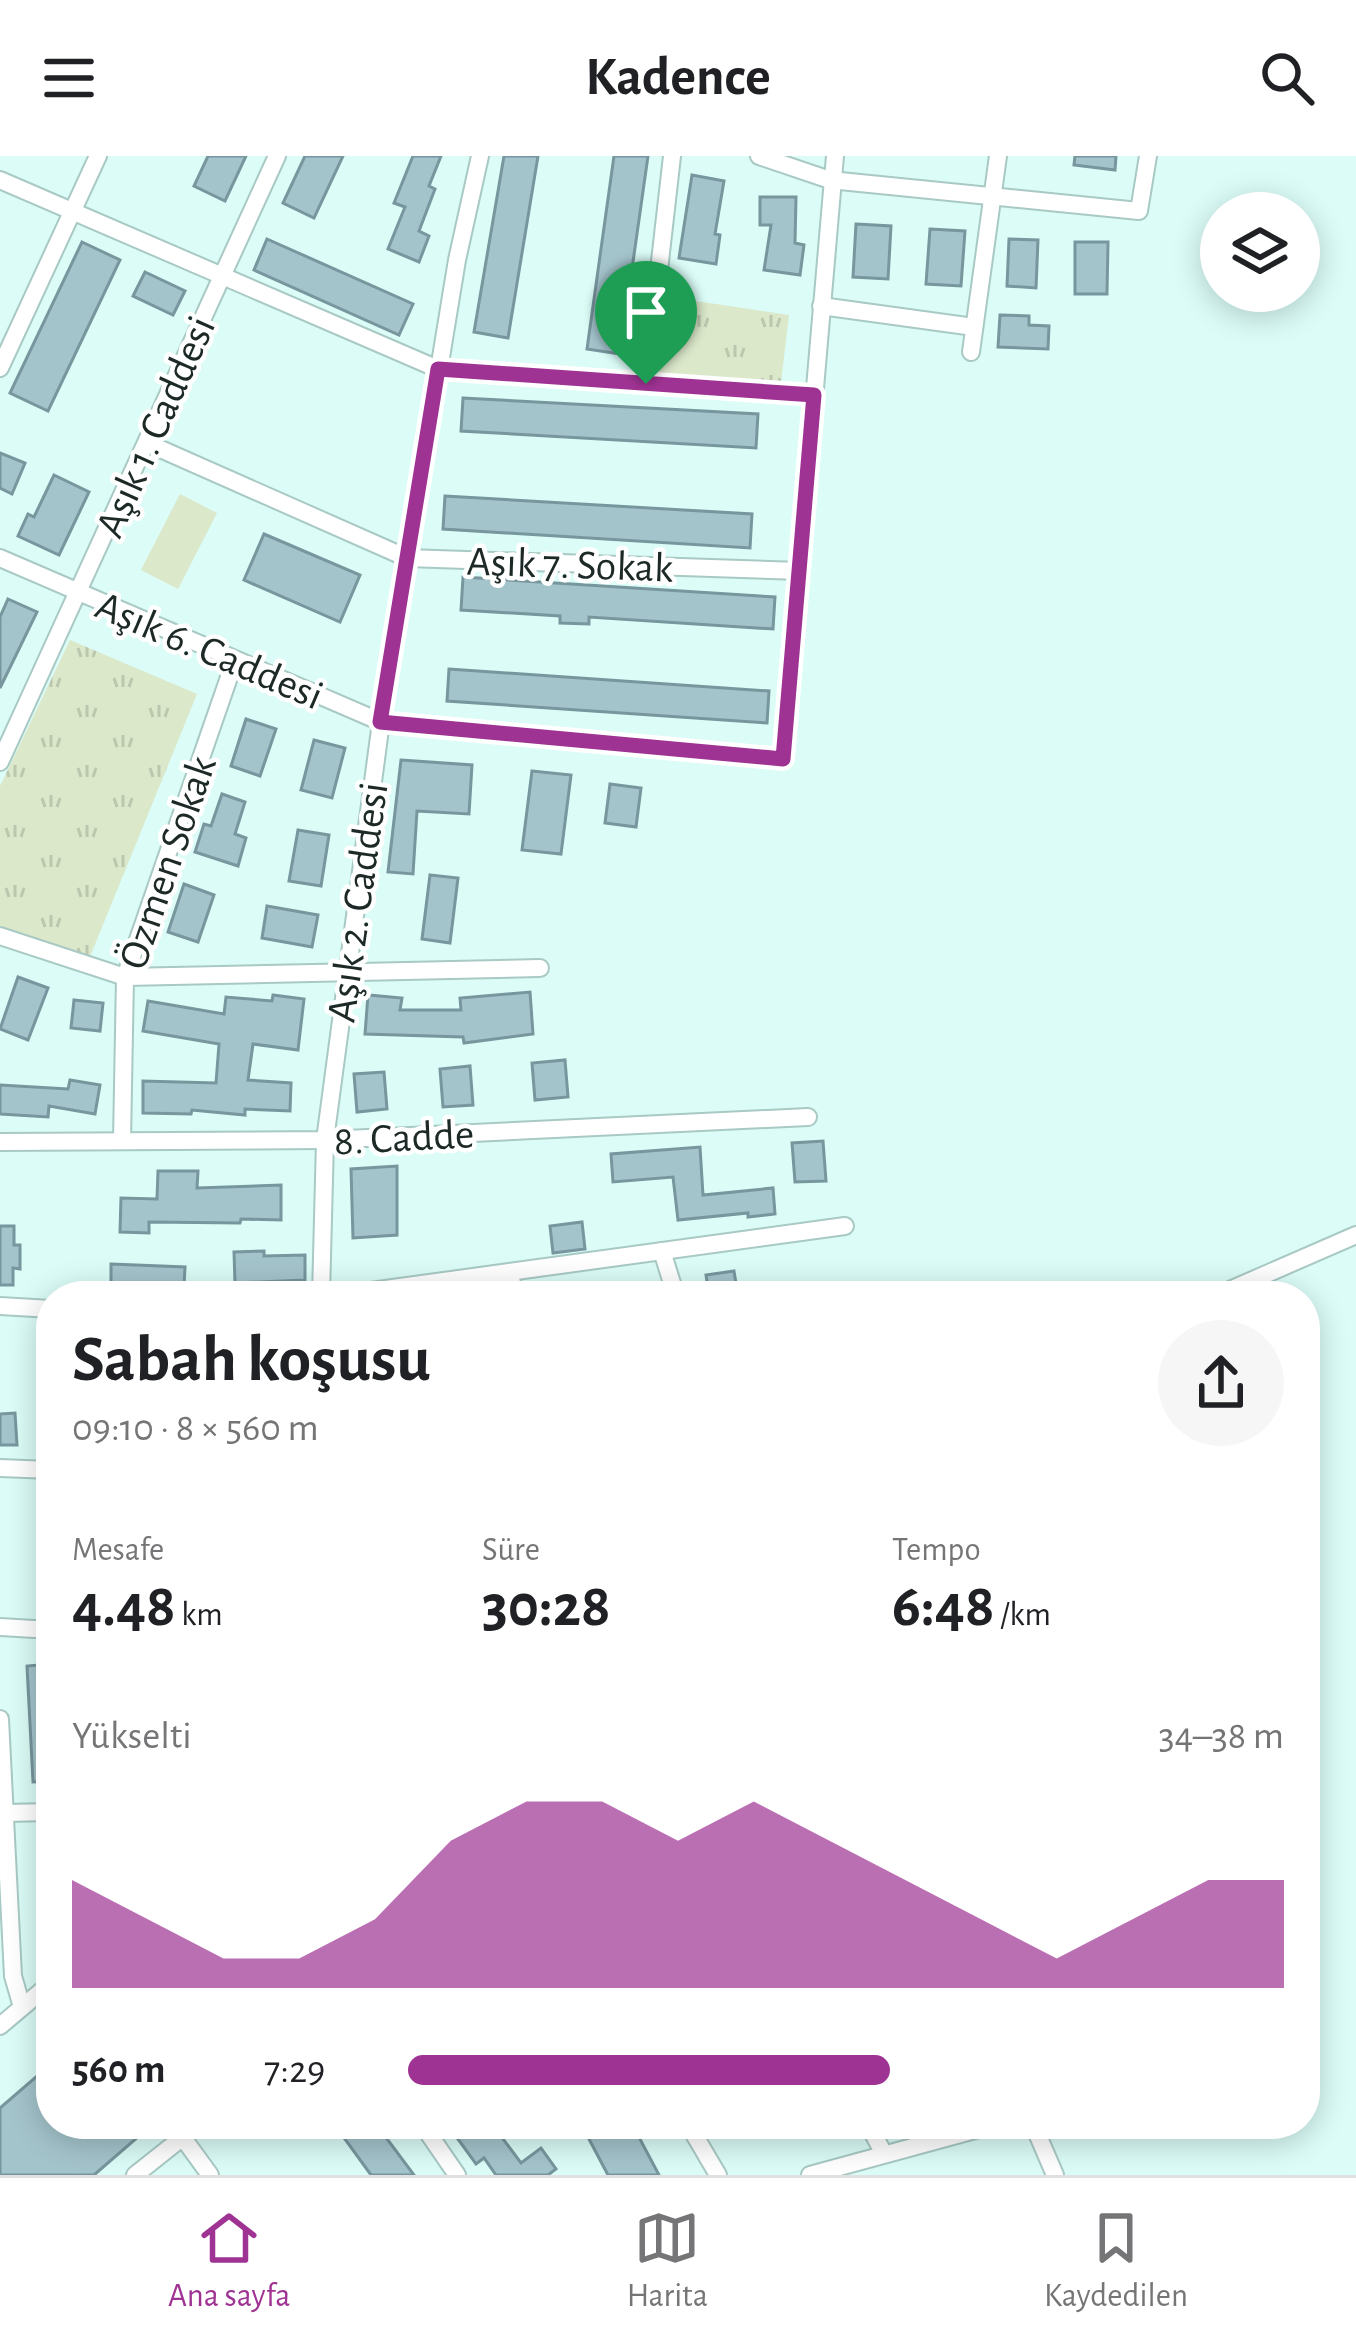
<!DOCTYPE html>
<html lang="tr">
<meta charset="utf-8">
<style>
:root{--surface:#fff;--page:#f6f6f6;--text:#202124;--muted:#757577;--line:#e0e0e0;--accent:#9f3393}
body{margin:0;font-family:"Alegreya Sans",sans-serif;background:var(--page);color:var(--text);height:100vh;display:flex;flex-direction:column;font-size:45px;white-space:nowrap}
*{box-sizing:border-box;margin:0}
p{font-size:39px;color:var(--muted)}
.icon{flex:none;width:66px;height:66px;fill:none;stroke:currentColor;stroke-width:2;stroke-linecap:round;stroke-linejoin:round}
.map{position:relative;flex:1;overflow:hidden}
.details{position:absolute;left:36px;top:1125px;width:1284px;height:858px;display:flex;flex-direction:column;background:var(--surface);border-radius:48px;box-shadow:0 6px 30px #0003}
.details>*{flex:none}
.buttons{position:absolute;left:1200px;top:36px;display:grid;gap:24px}
.buttons a{display:grid;place-items:center;width:120px;height:120px;border-radius:50%;background:var(--surface);box-shadow:0 6px 30px #0003;font-size:60px}
.pin{position:absolute;display:grid;place-items:center;width:102px;height:102px;color:#fff;margin:-123px -51px;border-radius:50% 50% 50% 0;rotate:-45deg;box-shadow:0 0 12px #0007}
.pin .icon{rotate:45deg}
.round{display:grid;place-items:center;flex:none;width:126px;height:126px;border-radius:63px;background:var(--page)}
.summary{display:flex;align-items:center;justify-content:space-between;height:204px;padding:0 36px}
h1{font-size:66px;font-weight:700;line-height:90px}
.metrics{display:grid;grid-template-columns:repeat(3,1fr);gap:18px;height:204px;padding:12px 36px}
.metrics div{display:grid;align-content:center}
.metrics b{font-size:60px;font-weight:700}
.metrics small{font-size:33px;font-weight:400}
.metrics p{font-size:33px}
.chart{height:336px;padding:24px 36px}
.chart p{display:flex;justify-content:space-between}
.chart svg{width:100%;height:216px;margin-top:12px;fill:var(--accent);opacity:.7}
ul{padding:0 36px;list-style:none;font-size:39px}
li{display:grid;grid-template-columns:192px 144px 1fr;align-items:center;height:90px}
li i{height:30px;border-radius:15px;background:var(--accent)}
header{display:flex;justify-content:space-between;align-items:center;height:156px;padding:0 36px;background:var(--surface);font-size:54px;font-weight:700}
.tab-bar{display:flex;justify-content:space-around;align-items:center;height:168px;border-top:3px solid var(--line);background:var(--surface);font-size:33px;color:var(--muted)}
.tab-bar a{display:grid;justify-items:center;gap:6px}
.tab-bar .active{color:var(--accent)}
.map>svg:first-child{display:block}
</style>
<header><svg class="icon" aria-label="menu" viewBox="0 0 24 24"><path d="M4 6h16M4 12h16M4 18h16"/></svg>Kadence<svg class="icon" aria-label="search" viewBox="0 0 24 24"><circle cx="10" cy="10" r="6"/><path d="M15 15l6 6"/></svg></header>
<div class="map">
<svg width="1356" height="2019" viewBox="0 0 1356 2019">
<defs>
<pattern id="park-tufts" width="24" height="20" patternUnits="userSpaceOnUse" patternTransform="scale(3)"><rect width="24" height="20" fill="#dbe8ca"/><path d="M3 7l-1-3M5 7V3M7 7l1-3M15 17l-1-3M17 17v-4M19 17l1-3" fill="none" stroke="#bcc7ae"/></pattern>
</defs>
<rect width="100%" height="100%" fill="#dbfcf7"/>
<g fill="url(#park-tufts)">
<path d="M 656,139 L 789,159 L 780,235 L 775,241 L 760,245 L 642,231 Z"/>
<path d="M 70,484 L 197,538 L 87,808 L 0,789 L 0,630 Z"/>
</g>
<path fill="#dbe8ca" d="M 180,338 L 217,357 L 178,433 L 141,414 Z"/>
<g fill="#a4c4cc" stroke="#77969d" stroke-width="3">
<path d="M 208,0 L 246,0 L 225,45 L 194,30 Z"/>
<path d="M 305,0 L 343,0 L 314,62 L 283,47 Z"/>
<path d="M 413,0 L 441,0 L 429,30 L 435,33 L 419,75 L 429,80 L 419,106 L 388,93 L 405,51 L 394,47 Z"/>
<path d="M 504,0 L 538,0 L 508,182 L 474,176 Z"/>
<path d="M 614,0 L 648,0 L 620,198 L 587,193 Z"/>
<path d="M 1075,0 L 1116,0 L 1115,14 L 1074,9 Z"/>
<path d="M 692,19 L 724,25 L 715,78 L 720,79 L 716,108 L 679,102 Z"/>
<path d="M 760,41 L 796,41 L 795,87 L 804,89 L 800,119 L 764,114 L 771,69 L 760,69 Z"/>
<path d="M 856,68 L 891,70 L 888,123 L 853,121 Z"/>
<path d="M 930,73 L 965,75 L 961,130 L 926,128 Z"/>
<path d="M 267,83 L 413,148 L 399,179 L 254,114 Z"/>
<path d="M 1009,83 L 1038,84 L 1036,132 L 1007,130 Z"/>
<path d="M 82,86 L 120,104 L 48,255 L 10,237 Z"/>
<path d="M 1075,86 L 1108,86 L 1107,138 L 1075,138 Z"/>
<path d="M 145,116 L 185,135 L 173,159 L 133,140 Z"/>
<path d="M 1000,159 L 1029,160 L 1029,169 L 1049,170 L 1048,193 L 998,191 Z"/>
<path d="M 463,242 L 758,258 L 756,292 L 461,275 Z"/>
<path d="M 0,297 L 25,307 L 12,338 L 0,332 Z"/>
<path d="M 54,319 L 89,336 L 59,399 L 18,380 L 28,358 L 34,361 Z"/>
<path d="M 445,340 L 752,358 L 750,392 L 443,373 Z"/>
<path d="M 264,378 L 360,419 L 340,466 L 244,424 Z"/>
<path d="M 463,421 L 775,441 L 773,473 L 589,461 L 589,468 L 560,467 L 560,460 L 461,454 Z"/>
<path d="M 8,443 L 37,456 L 0,532 L 0,461 Z"/>
<path d="M 449,513 L 769,535 L 767,567 L 447,545 Z"/>
<path d="M 246,563 L 276,573 L 260,620 L 231,610 Z"/>
<path d="M 314,584 L 345,592 L 332,642 L 301,634 Z"/>
<path d="M 401,604 L 472,609 L 469,658 L 417,655 L 413,718 L 388,716 Z"/>
<path d="M 532,615 L 571,619 L 561,698 L 522,694 Z"/>
<path d="M 610,628 L 641,632 L 636,671 L 605,667 Z"/>
<path d="M 222,638 L 245,646 L 235,678 L 246,682 L 238,710 L 195,696 L 204,668 L 211,670 Z"/>
<path d="M 298,674 L 329,679 L 321,730 L 289,725 Z"/>
<path d="M 430,719 L 458,722 L 450,787 L 422,783 Z"/>
<path d="M 184,728 L 214,739 L 198,786 L 168,776 Z"/>
<path d="M 267,750 L 318,759 L 312,791 L 262,782 Z"/>
<path d="M 18,821 L 48,832 L 28,884 L 0,873 Z"/>
<path d="M 530,836 L 533,878 L 464,887 L 463,881 L 365,878 L 368,839 L 402,842 L 400,854 L 461,854 L 460,842 Z"/>
<path d="M 273,839 L 304,843 L 298,894 L 253,888 L 248,924 L 291,927 L 290,955 L 245,953 L 245,959 L 192,954 L 191,958 L 143,957 L 143,925 L 216,927 L 219,888 L 143,875 L 148,845 L 224,858 L 226,841 L 272,845 Z"/>
<path d="M 74,844 L 103,847 L 100,875 L 71,872 Z"/>
<path d="M 565,904 L 568,941 L 535,944 L 532,907 Z"/>
<path d="M 470,910 L 473,949 L 443,951 L 440,913 Z"/>
<path d="M 384,916 L 387,953 L 357,956 L 354,918 Z"/>
<path d="M 70,924 L 100,929 L 95,958 L 49,950 L 48,961 L 0,958 L 0,929 L 68,933 Z"/>
<path d="M 823,985 L 826,1025 L 795,1026 L 792,987 Z"/>
<path d="M 700,991 L 703,1039 L 773,1032 L 775,1058 L 748,1061 L 748,1057 L 678,1064 L 673,1021 L 613,1026 L 611,998 Z"/>
<path d="M 397,1010 L 397,1079 L 353,1082 L 351,1013 Z"/>
<path d="M 158,1015 L 198,1015 L 197,1032 L 281,1029 L 281,1064 L 241,1063 L 240,1067 L 149,1066 L 149,1077 L 120,1076 L 121,1042 L 157,1043 Z"/>
<path d="M 582,1066 L 585,1093 L 553,1097 L 550,1070 Z"/>
<path d="M 0,1070 L 14,1070 L 14,1089 L 20,1089 L 20,1113 L 13,1112 L 13,1129 L 0,1129 Z"/>
<path d="M 264,1095 L 264,1100 L 305,1099 L 305,1124 L 235,1127 L 234,1096 Z"/>
<path d="M 111,1108 L 185,1111 L 184,1131 L 111,1128 Z"/>
<path d="M 734,1115 L 738,1140 L 709,1140 L 706,1119 Z"/>
<path d="M 15,1257 L 17,1289 L 0,1289 L 0,1258 Z"/>
<path d="M 51,1508 L 51,1625 L 33,1626 L 27,1510 Z"/>
<path d="M 51,1908 L 51,1968 L 153,1968 L 94,2019 L 0,2019 L 0,1952 Z"/>
<path d="M 334,1968 L 376,1968 L 414,2019 L 371,2019 Z"/>
<path d="M 470,1968 L 492,1968 L 521,2007 L 541,1992 L 556,2013 L 548,2019 L 496,2019 L 484,2002 L 476,2008 L 455,1979 Z"/>
<path d="M 581,1968 L 632,1968 L 659,2019 L 608,2019 Z"/>
</g>
<g fill="none" stroke-linecap="round" stroke-linejoin="round">
<defs>
<g id="street">
<path d="M 759,0 L 830,24 L 1139,55 L 1148,0"/>
<path d="M 0,24 L 438,213 L 814,240"/>
<path d="M 821,150 L 974,171"/>
<path d="M 971,196 L 998,0"/>
<path d="M 0,212 L 98,0"/>
<path d="M 646,228 L 672,0"/>
<path d="M 147,287 L 407,402 L 801,415"/>
<path d="M 0,402 L 381,566 L 783,603 L 835,0"/>
<path d="M 0,606 L 277,0"/>
<path d="M 0,780 L 125,821 L 540,812"/>
<path d="M 122,985 L 125,821 L 235,504"/>
<path d="M 0,986 L 325,984 L 808,961"/>
<path d="M 662,1095 L 676,1140"/>
<path d="M 510,1118 L 515,1140"/>
<path d="M 321,1140 L 325,984 L 381,566 L 457,104 L 480,0"/>
<path d="M 334,1140 L 845,1070"/>
<path d="M 1216,1140 L 1356,1079"/>
<path d="M 0,1150 L 51,1153"/>
<path d="M 0,1312 L 51,1314"/>
<path d="M 0,1471 L 51,1474"/>
<path d="M 0,1563 L 13,1820 L 22,1851"/>
<path d="M 5,1657 L 51,1656"/>
<path d="M 0,1870 L 51,1827"/>
<path d="M 173,1968 L 210,2019"/>
<path d="M 422,1968 L 457,2019"/>
<path d="M 688,1968 L 718,2019"/>
<path d="M 868,1968 L 884,1998"/>
<path d="M 1033,1968 L 1055,2019"/>
<path d="M 135,2019 L 183,1981"/>
<path d="M 810,2019 L 997,1968"/>
</g>
</defs>
<use href="#street" stroke="#a8c9c4" stroke-width="20"/>
<use href="#street" stroke="#fff" stroke-width="16"/>
</g>
<g fill="none" stroke-linecap="round" stroke-linejoin="round">
<defs>
<path id="route" d="M 438,213 L 814,239 L 783,603 L 380,566 Z"/>
</defs>
<use href="#route" stroke="#fff" stroke-width="24"/>
<use href="#route" stroke="#9f3393" stroke-width="15"/>
</g>
<g text-anchor="middle" stroke-width="9" stroke-linejoin="round" paint-order="stroke">
<g font-size="42" fill="#1d2927" stroke="#fff">
<text transform="translate(154 270) rotate(-66)" y="15">Aşık 1. Caddesi</text>
<text transform="translate(570 407) rotate(2)" y="15">Aşık 7. Sokak</text>
<text transform="translate(210 493) rotate(23)" y="15">Aşık 6. Caddesi</text>
<text transform="translate(166 706) rotate(-71)" y="15">Özmen Sokak</text>
<text transform="translate(356 746) rotate(-82)" y="15">Aşık 2. Caddesi</text>
<text transform="translate(404 980) rotate(-3)" y="15">8. Cadde</text>
</g>
</g>
</svg>
<div class="buttons">
<a><svg class="icon" aria-label="layers" viewBox="0 0 24 24"><path d="M12 4l9 5-9 5-9-5zM3 14l9 5 9-5"/></svg></a>
</div>
<div class="pin" style="left:646px;top:228px;background:#1e9e55"><svg class="icon" aria-label="arrive" viewBox="0 0 24 24"><path d="M6 21V4h12l-3 4 3 4H6"/></svg></div>
<section class="details">
<div class="summary"><div><h1>Sabah koşusu</h1><p>09:10 · 8 × 560 m</p></div><a class="round"><svg class="icon" aria-label="share" viewBox="0 0 24 24"><path d="M12 15V3M7 8l5-5 5 5M5 13v7h14v-7"/></svg></a></div>
<div class="metrics">
<div><p>Mesafe</p><b>4.48<small> km</small></b></div>
<div><p>Süre</p><b>30:28</b></div>
<div><p>Tempo</p><b>6:48<small> /km</small></b></div>
</div>
<div class="chart"><p><span>Yükselti</span>34–38 m</p>
<svg viewBox="0 0 160 44" preserveAspectRatio="none"><path d="M0 44V22L10 30L20 38L30 38L40 30L50 14L60 6L70 6L80 14L90 6L100 14L110 22L120 30L130 38L140 30L150 22L160 22V44z"/></svg>
</div>
<ul>
<li><b>560 m</b>7:29<i style="width:55%"></i></li>
</ul>
</section>
</div>
<nav class="tab-bar">
<a class="active"><svg class="icon" aria-label="home" viewBox="0 0 24 24"><path d="M3 11l9-7 9 7M6 9v11h12V9"/></svg>Ana sayfa</a>
<a><svg class="icon" aria-label="map" viewBox="0 0 24 24"><path d="M3 6l6-2 6 2 6-2v14l-6 2-6-2-6 2zM9 4v14M15 6v14"/></svg>Harita</a>
<a><svg class="icon" aria-label="saved" viewBox="0 0 24 24"><path d="M7 4h10v16l-5-4-5 4z"/></svg>Kaydedilen</a>
</nav>
